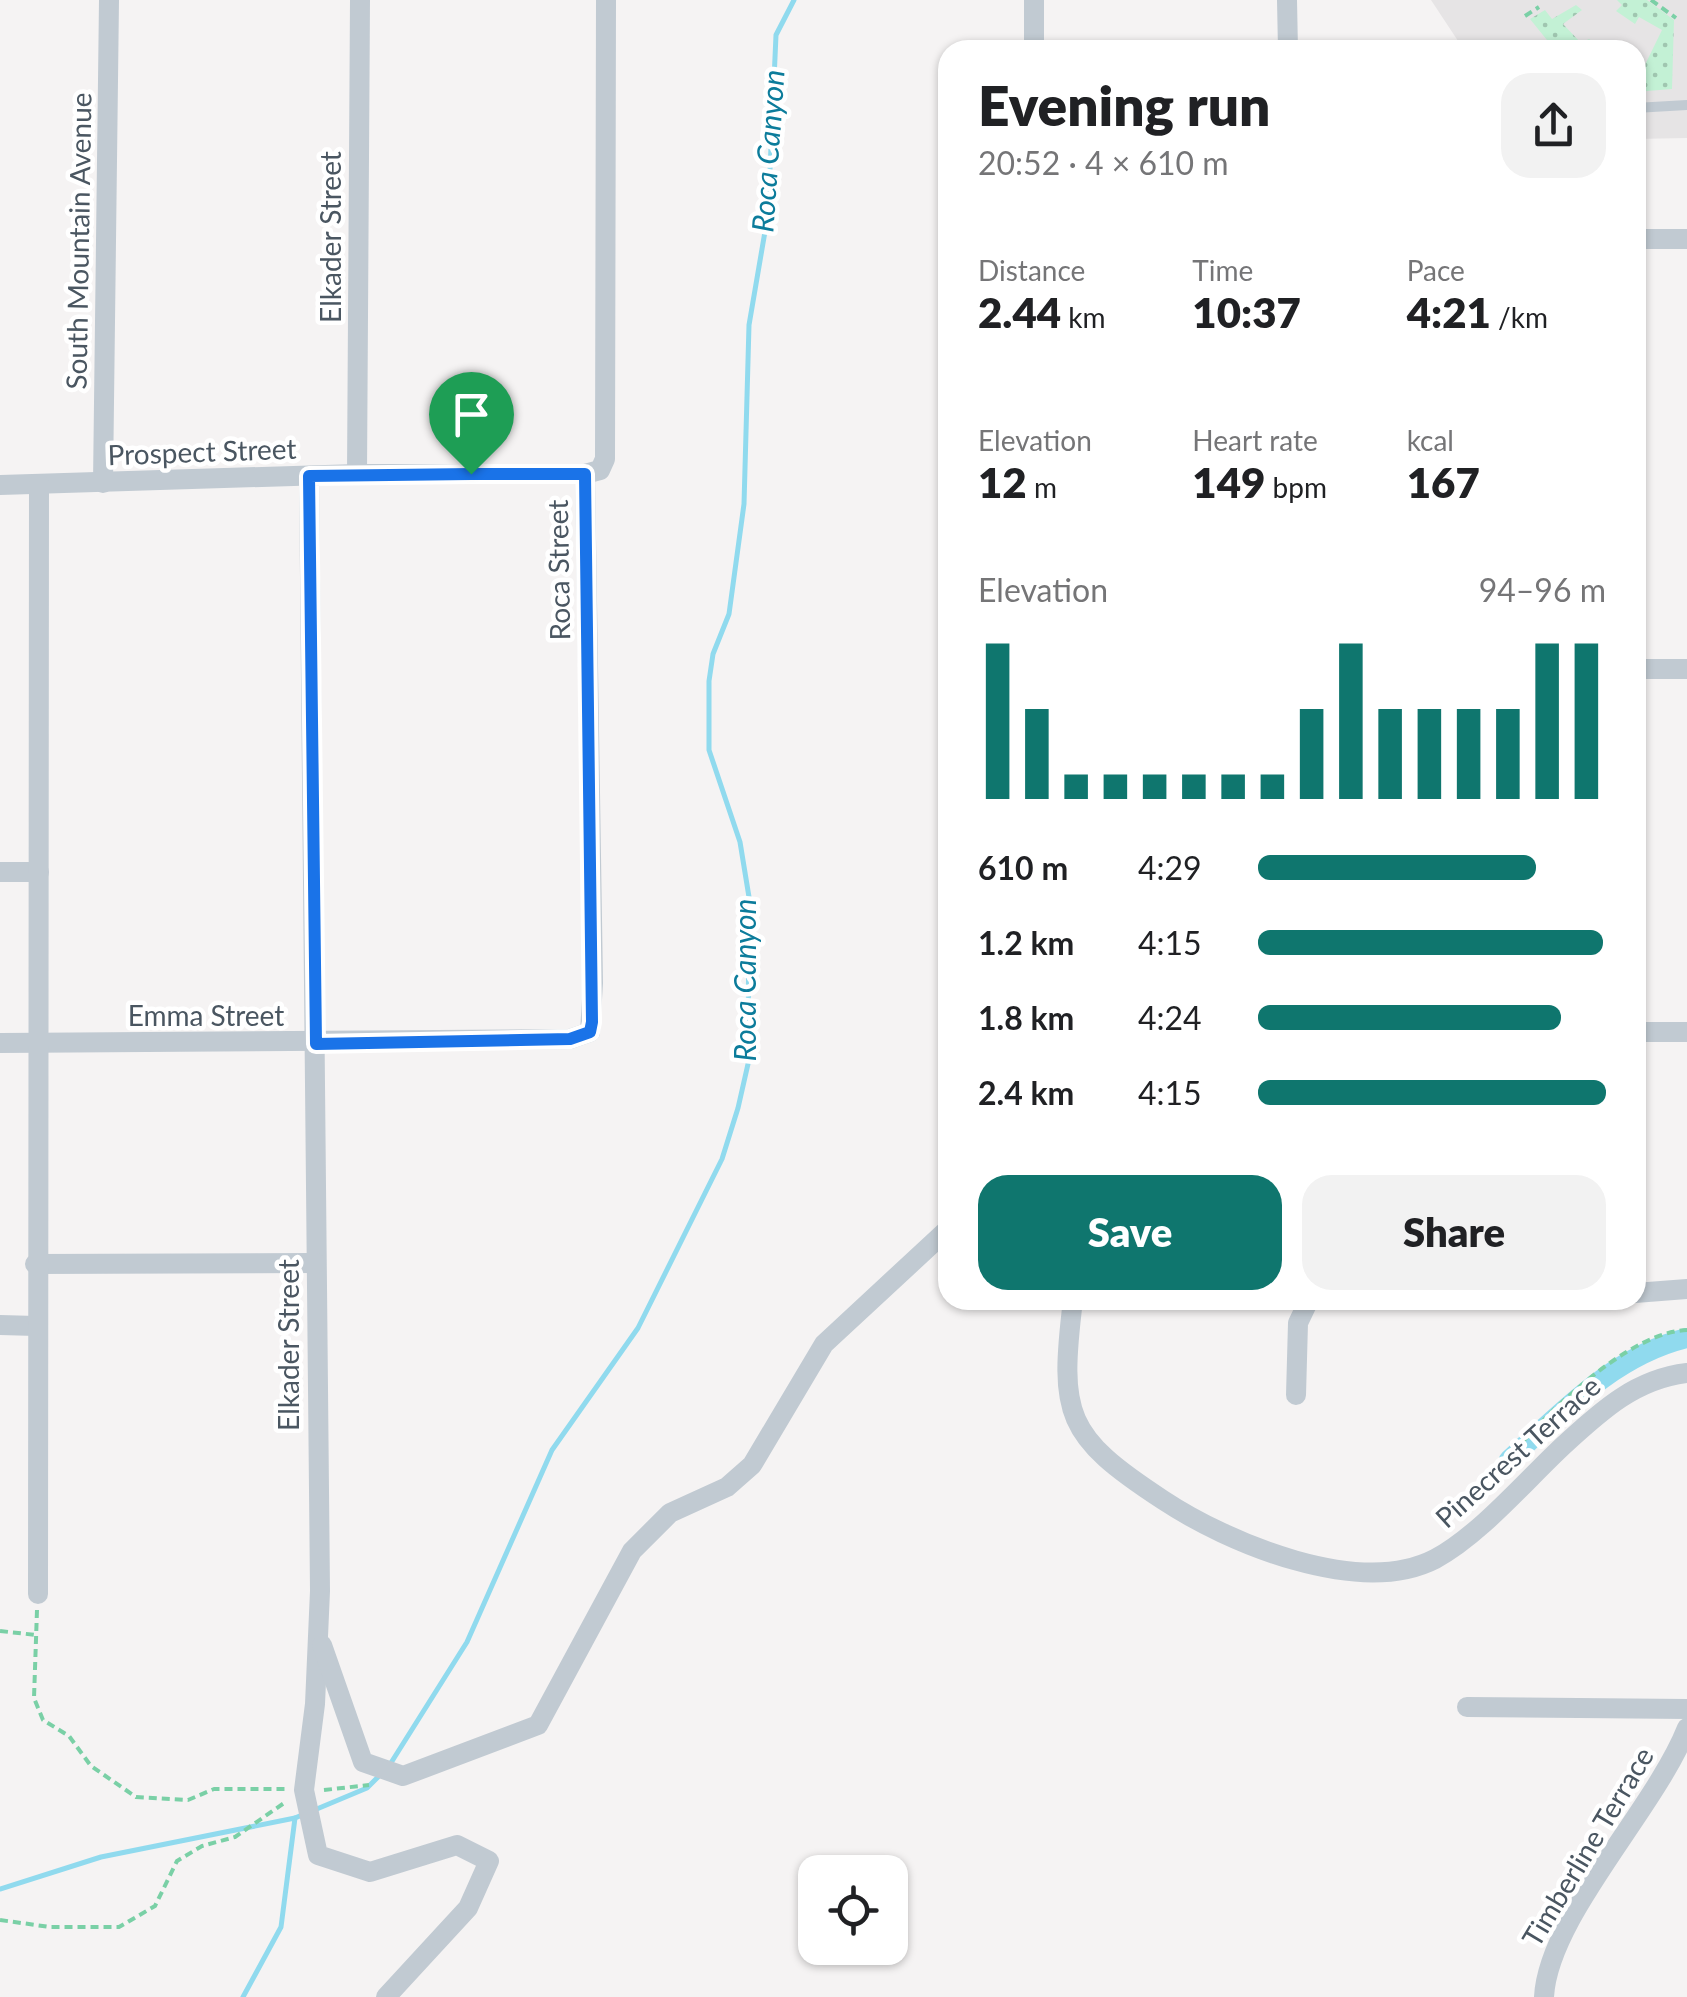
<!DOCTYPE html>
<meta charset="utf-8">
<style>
:root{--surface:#fff;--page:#f2f2f2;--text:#202124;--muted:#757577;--accent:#0f766e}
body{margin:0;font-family:Lato,sans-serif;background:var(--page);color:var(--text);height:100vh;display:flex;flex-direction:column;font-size:38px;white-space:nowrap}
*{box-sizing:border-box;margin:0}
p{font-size:32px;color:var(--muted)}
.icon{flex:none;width:55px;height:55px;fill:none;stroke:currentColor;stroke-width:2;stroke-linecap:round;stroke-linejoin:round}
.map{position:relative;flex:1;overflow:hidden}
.side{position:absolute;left:938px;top:40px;width:708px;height:1270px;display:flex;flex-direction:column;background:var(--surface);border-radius:30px;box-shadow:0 2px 8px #0004}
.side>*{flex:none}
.buttons{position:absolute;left:798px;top:1855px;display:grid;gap:20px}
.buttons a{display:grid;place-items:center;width:110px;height:110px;border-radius:20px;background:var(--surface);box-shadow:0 2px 8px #0004;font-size:50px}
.pin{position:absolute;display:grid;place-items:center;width:85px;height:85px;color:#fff;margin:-102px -42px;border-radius:50% 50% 50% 0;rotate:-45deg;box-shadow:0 0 10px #0007}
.pin .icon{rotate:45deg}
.round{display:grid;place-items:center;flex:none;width:105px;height:105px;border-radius:30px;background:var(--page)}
.headline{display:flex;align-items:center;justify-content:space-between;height:170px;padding:0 40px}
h1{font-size:55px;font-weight:800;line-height:75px}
.stats{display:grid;grid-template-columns:repeat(3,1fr);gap:15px;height:170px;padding:10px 40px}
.stats div{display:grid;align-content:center}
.stats b{font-size:42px;font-weight:800}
.stats small{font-size:28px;font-weight:400}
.stats p{font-size:28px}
.chart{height:280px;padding:20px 40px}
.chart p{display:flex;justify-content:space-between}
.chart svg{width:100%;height:180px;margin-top:10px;stroke:var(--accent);stroke-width:6}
.cta{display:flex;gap:20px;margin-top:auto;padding:20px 40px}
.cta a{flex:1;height:115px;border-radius:30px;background:var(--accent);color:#fff;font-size:40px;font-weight:800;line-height:115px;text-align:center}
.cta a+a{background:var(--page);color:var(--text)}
ul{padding:0 40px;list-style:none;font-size:32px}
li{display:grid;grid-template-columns:160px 120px 1fr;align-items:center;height:75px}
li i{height:25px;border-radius:12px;background:var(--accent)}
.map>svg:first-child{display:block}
</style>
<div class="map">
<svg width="1687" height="1997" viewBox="0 0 1687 1997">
<defs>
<pattern id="grass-dots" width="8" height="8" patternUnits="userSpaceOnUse" patternTransform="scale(2.5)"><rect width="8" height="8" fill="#c3f1d5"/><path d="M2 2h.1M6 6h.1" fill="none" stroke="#a0c6b0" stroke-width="1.8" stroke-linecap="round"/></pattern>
</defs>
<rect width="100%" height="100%" fill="#f5f3f3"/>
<path fill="#e6e4e5" d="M 1431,0 L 1687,0 L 1687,138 L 1635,139 L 1635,50 L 1464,50 Z"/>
<g fill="url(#grass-dots)">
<path d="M 1617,0 L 1647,0 L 1674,20 L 1672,89 L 1635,92 L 1635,76 L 1639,77 L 1662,30 L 1639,17 L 1635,24 L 1616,11 L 1622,5 Z"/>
<path d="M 1576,5 L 1582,10 L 1563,24 L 1581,43 L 1589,39 L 1595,43 L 1594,49 L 1555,50 L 1530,19 L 1545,10 L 1552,19 Z"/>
</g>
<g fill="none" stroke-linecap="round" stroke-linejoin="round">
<g stroke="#90daee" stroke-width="5">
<path d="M 389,1766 L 467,1642 L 552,1450 L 638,1328 L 722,1159 L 738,1108 L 748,1064 L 749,897 L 740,842 L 709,750 L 709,681 L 713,654 L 729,614 L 744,504 L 749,325 L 768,214 L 776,35 L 794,0"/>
<path d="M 312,1811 L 367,1788 L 381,1774"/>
<path d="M 0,1889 L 101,1857 L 295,1818"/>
<path d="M 243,1997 L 281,1927 L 295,1818 L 302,1815"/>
</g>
<path stroke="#90daee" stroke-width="20" d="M 1509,1460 C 1562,1412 1615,1355 1687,1338"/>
<g stroke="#7ad0a6" stroke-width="4" stroke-dasharray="8 5" stroke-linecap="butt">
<path d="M 1651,0 L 1676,18"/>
<path d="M 1525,16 L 1539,7"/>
<path d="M 1465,1512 C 1505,1455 1614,1333 1687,1330"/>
<path d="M 37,1610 L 34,1698 L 43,1720 L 69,1736 L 91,1766 L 136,1797 L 188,1800 L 214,1789 L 285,1789"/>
<path d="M 0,1631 L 36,1635"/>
<path d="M 324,1790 L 369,1785"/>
<path d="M 0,1920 L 50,1927 L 119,1927 L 155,1906 L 177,1861 L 202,1846 L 235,1837 L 287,1801"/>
</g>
<path stroke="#c1cad2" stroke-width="10" d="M 1635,108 L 1687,105"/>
<g stroke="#c1cad2" stroke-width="20">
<path d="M 1034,0 L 1034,50"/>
<path d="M 1287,0 L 1288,50"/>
<path d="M 1635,239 L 1687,239"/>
<path d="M 357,474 L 360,0"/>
<path d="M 309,476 L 320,1591 L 315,1704 L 304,1790 L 318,1855 L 370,1872 L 457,1845 L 489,1861 L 468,1908 L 386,1997"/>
<path d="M 103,483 L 109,0"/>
<path d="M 0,485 L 357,474 L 585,474 L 600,470 L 605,459 L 606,0"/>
<path d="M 1635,669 L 1687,669"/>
<path d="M 0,872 L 39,872"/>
<path d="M 1635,1032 L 1687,1032"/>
<path d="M 0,1043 L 570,1039 L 590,1032 L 593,983 L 585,474"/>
<path d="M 35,1264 L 316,1263"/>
<path d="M 1635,1293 L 1687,1289"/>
<path d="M 1073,1300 C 1059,1415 1065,1436 1163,1500 C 1228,1543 1359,1598 1435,1559 C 1480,1535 1527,1479 1565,1444 C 1602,1410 1636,1379 1687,1373"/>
<path d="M 1458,1300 L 1567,1300"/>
<path d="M 0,1325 L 36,1326"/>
<path d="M 1296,1395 L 1298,1323 L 1309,1300"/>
<path d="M 38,1594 L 39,484"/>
<path d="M 322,1645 L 363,1762 L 403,1776 L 538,1725 L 632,1551 L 670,1513 L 727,1487 L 752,1465 L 824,1344 L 948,1229"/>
<path d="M 1467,1707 L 1687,1709"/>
<path d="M 1544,1997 C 1548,1917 1654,1811 1687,1728"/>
</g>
</g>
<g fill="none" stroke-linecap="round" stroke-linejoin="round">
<defs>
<path id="route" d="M 471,474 L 585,474 L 592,1022 L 590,1032 L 570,1039 L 316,1044 L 309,476 Z"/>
</defs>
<use href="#route" stroke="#fff" stroke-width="20"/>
<use href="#route" stroke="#1a73e8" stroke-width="12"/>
</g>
<g text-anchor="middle" stroke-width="9" stroke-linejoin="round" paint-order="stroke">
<g font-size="28" fill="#4a5661" stroke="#fff">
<text transform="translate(331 237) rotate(-90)" y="10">Elkader Street</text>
<text transform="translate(79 241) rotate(-89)" y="10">South Mountain Avenue</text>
<text transform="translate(202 452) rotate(-2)" y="10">Prospect Street</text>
<text transform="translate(559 570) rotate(-91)" y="10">Roca Street</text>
<text x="206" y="1026">Emma Street</text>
<text transform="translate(289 1345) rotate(-90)" y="10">Elkader Street</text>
<text transform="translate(1518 1452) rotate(-42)" y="10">Pinecrest Terrace</text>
<text transform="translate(1588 1847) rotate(-59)" y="10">Timberline Terrace</text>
</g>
<g font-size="30" font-style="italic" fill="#0c7c9b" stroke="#fff">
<text transform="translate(769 151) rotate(-86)" y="10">Roca Canyon</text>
<text transform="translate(746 980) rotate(-90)" y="10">Roca Canyon</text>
</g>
</g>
</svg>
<div class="buttons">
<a><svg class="icon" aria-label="locate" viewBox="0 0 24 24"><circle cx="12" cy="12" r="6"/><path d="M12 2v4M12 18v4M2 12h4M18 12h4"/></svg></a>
</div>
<div class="pin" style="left:471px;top:474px;background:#1e9e55"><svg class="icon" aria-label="arrive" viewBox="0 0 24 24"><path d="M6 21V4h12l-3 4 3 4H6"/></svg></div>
<section class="side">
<div class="headline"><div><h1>Evening run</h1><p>20:52 · 4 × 610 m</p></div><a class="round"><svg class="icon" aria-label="share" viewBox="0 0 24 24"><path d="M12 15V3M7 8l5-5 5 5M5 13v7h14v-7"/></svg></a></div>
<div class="stats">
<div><p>Distance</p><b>2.44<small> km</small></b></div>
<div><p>Time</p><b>10:37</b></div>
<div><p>Pace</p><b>4:21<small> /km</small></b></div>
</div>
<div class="stats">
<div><p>Elevation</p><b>12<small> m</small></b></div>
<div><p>Heart rate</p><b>149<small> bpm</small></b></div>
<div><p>kcal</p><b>167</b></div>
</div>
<div class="chart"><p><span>Elevation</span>94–96 m</p>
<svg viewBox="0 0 160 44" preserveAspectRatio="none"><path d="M5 44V6M15 44V22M25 44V38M35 44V38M45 44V38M55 44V38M65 44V38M75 44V38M85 44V22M95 44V6M105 44V22M115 44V22M125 44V22M135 44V22M145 44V6M155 44V6"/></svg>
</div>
<ul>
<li><b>610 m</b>4:29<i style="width:80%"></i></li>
<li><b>1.2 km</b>4:15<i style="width:99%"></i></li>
<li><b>1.8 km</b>4:24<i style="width:87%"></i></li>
<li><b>2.4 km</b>4:15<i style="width:100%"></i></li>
</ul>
<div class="cta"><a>Save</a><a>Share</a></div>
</section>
</div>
